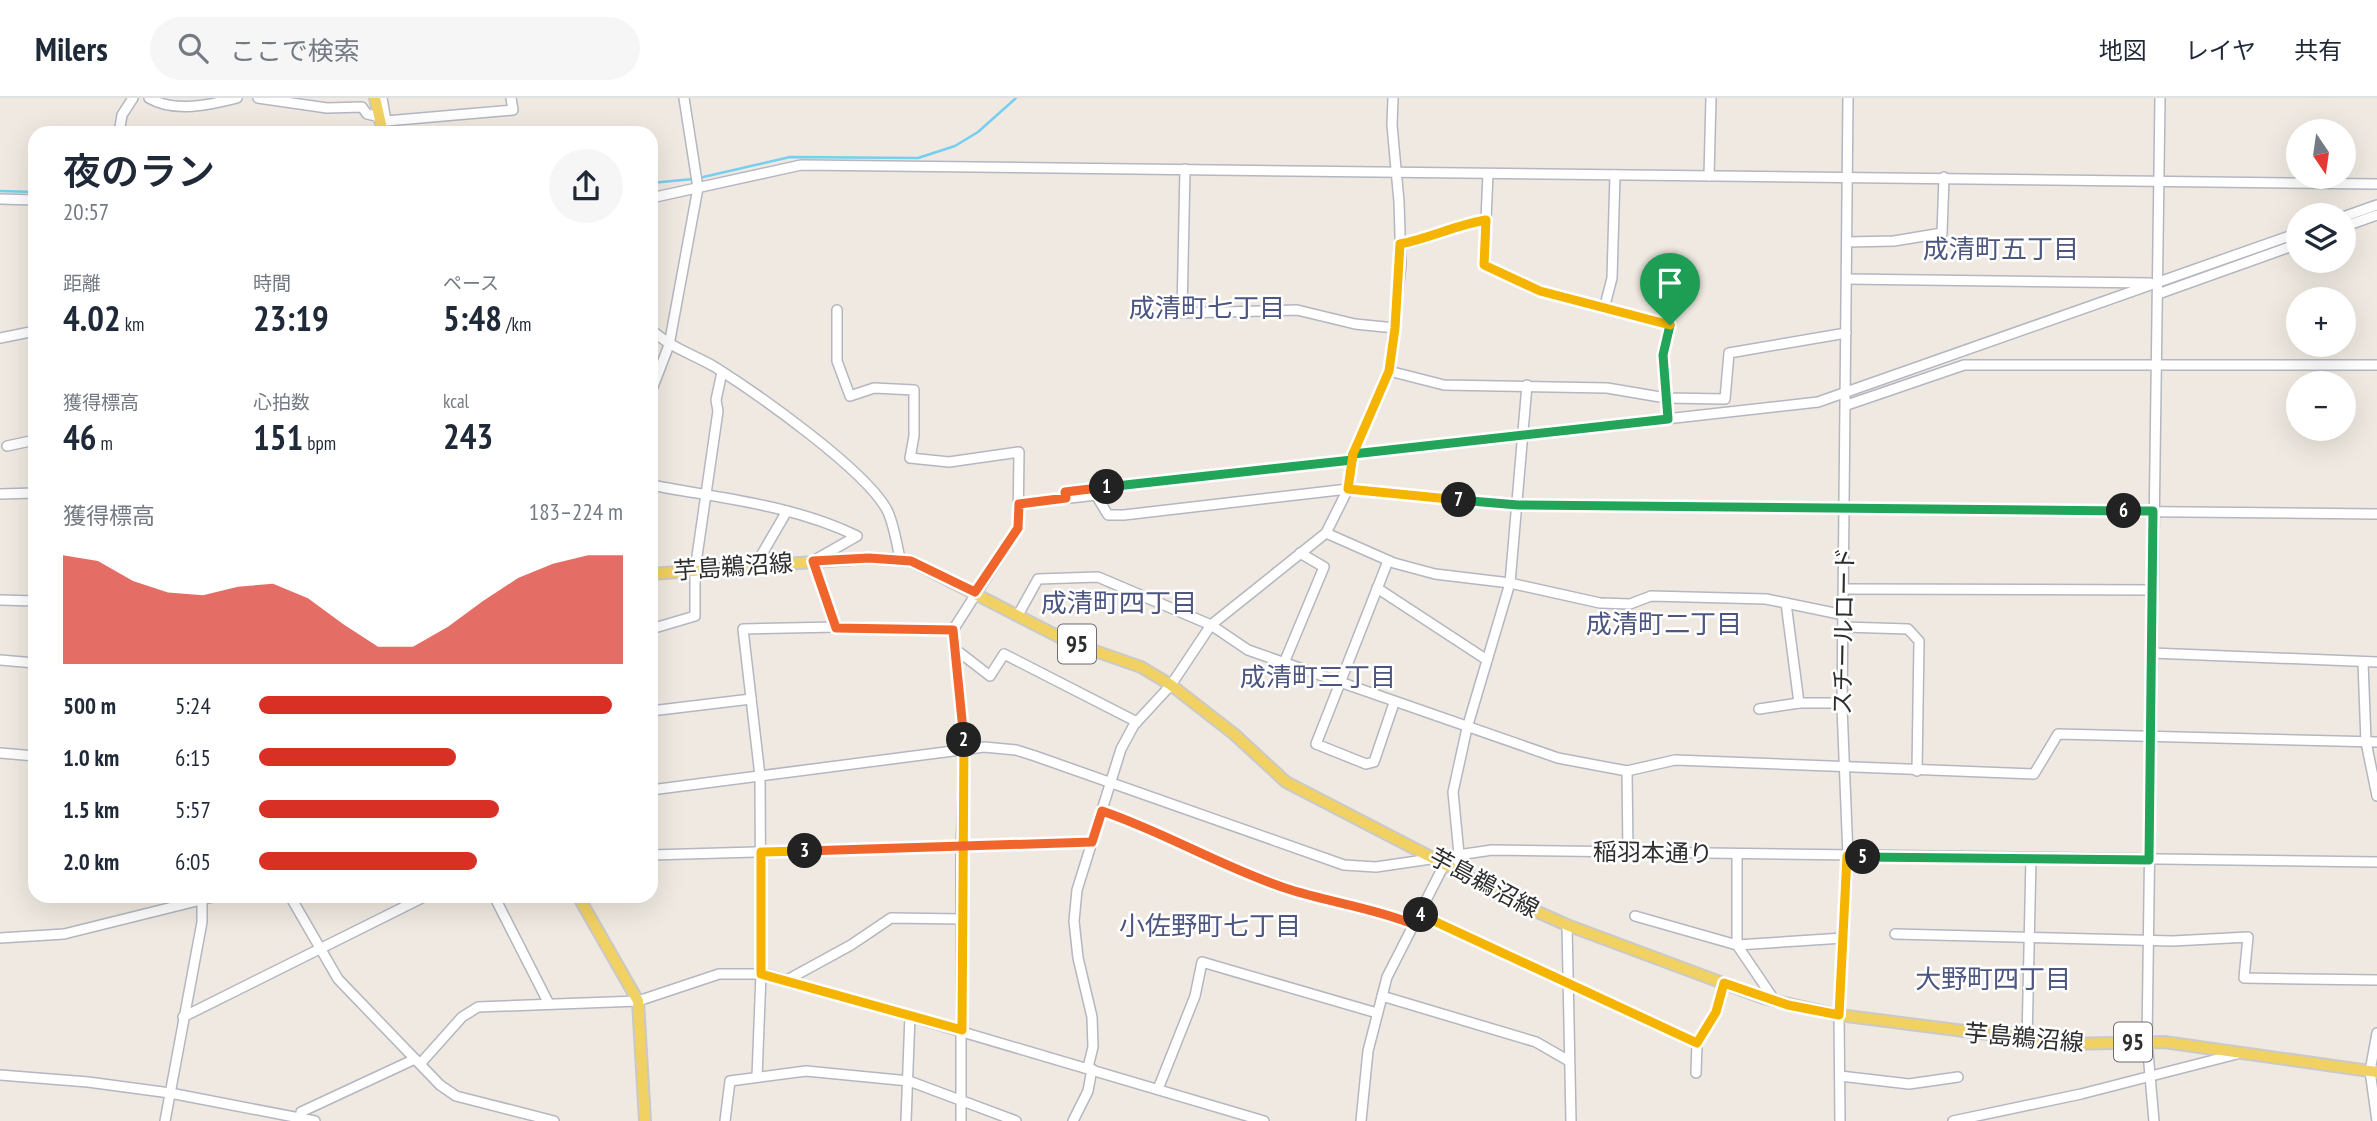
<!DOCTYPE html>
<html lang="ja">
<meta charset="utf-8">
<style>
:root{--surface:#fff;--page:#f6f6f7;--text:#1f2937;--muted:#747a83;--line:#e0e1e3;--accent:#d93025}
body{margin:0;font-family:"PT Sans Narrow","Noto Sans JP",sans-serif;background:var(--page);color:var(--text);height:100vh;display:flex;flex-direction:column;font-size:26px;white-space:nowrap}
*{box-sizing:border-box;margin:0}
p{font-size:23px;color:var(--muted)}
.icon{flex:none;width:38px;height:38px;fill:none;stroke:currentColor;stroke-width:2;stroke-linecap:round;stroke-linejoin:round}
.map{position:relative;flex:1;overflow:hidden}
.drawer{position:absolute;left:28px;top:28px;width:630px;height:777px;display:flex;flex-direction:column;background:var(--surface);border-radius:21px;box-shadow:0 7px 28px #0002}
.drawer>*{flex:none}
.needle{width:46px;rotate:167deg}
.controls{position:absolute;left:2286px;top:21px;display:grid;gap:14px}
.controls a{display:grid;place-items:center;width:70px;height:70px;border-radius:50%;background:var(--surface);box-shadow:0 7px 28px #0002;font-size:35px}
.pin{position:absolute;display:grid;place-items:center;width:60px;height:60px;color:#fff;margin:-72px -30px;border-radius:50% 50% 50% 0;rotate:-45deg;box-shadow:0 0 7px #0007}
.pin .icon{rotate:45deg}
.km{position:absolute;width:35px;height:35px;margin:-18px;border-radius:50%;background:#222;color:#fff;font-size:19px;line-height:35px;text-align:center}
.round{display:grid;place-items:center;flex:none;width:74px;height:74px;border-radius:37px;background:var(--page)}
.summary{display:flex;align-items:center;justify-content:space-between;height:119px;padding:0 35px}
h1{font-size:38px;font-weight:600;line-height:52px}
.metrics{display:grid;grid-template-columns:repeat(3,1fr);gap:10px;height:119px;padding:7px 35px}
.metrics div{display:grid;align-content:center}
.metrics b{font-size:35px;font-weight:600}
.metrics small{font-size:19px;font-weight:400}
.metrics p{font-size:19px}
.chart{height:196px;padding:14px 35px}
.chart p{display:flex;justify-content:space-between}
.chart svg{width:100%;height:126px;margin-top:7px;fill:var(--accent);opacity:.7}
ul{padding:0 35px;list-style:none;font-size:23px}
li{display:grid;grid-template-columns:112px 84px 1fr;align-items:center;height:52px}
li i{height:18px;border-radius:9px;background:var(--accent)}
header{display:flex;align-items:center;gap:42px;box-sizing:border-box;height:98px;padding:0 35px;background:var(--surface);border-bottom:2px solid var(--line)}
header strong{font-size:33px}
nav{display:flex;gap:38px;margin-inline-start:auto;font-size:24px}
.search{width:490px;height:63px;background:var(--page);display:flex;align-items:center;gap:18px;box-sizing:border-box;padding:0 24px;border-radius:38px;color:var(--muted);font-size:26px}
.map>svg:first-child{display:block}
</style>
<header>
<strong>Milers</strong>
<div class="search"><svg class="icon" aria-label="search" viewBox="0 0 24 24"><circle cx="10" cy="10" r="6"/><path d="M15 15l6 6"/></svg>ここで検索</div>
<nav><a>地図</a><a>レイヤ</a><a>共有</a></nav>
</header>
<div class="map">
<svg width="2377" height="1023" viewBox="0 0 2377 1023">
<rect width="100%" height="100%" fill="#efe9e1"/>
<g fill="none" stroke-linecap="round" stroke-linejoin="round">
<g stroke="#75cff0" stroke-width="2.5">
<path d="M 699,80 L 790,59 L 918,60 L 955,48 L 978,34 L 1016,0"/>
<path d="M 651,85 L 693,81"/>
<path d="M 0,93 L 35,94"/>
</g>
<defs>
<g id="minor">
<path d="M 149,0 C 174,15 210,7 237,0"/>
<path d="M 258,0 L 327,10 L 362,9 L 367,16 L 380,19"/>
<path d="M 382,0 L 386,23 L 513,12 L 511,0"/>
<path d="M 119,35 L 122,17 L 133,0"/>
<path d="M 1185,71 L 1182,215 L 1297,212 L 1355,226 L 1395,230"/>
<path d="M 1488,76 L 1484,167 L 1540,193 L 1669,227"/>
<path d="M 1709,78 L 1711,0"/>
<path d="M 651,100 L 801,67 L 2377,86"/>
<path d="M 0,101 L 35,102"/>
<path d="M 2343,119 L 2377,107"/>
<path d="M 2343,129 L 2377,117"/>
<path d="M 1847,144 L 1894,143 L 1942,135 L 1944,79"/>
<path d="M 1400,147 C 1430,140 1456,127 1486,122"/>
<path d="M 1847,181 L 2150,185"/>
<path d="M 2158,196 L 2298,146"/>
<path d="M 1604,211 L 1612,180 L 1615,77"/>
<path d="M 837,212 L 837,263 L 850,298 L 874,290 L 914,292 L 914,338 L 910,360 L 949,364 L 1019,354 L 1018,430 L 953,532 L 965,653 L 961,749 L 961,1023"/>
<path d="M 651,231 C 670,250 693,256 715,269 C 756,295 868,373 888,414 C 894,428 897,446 900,461"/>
<path d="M 0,240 L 35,233"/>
<path d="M 1389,273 L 1444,287 L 1607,290 L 1666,300 L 1725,301 L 1729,255 L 1846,235"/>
<path d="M 651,294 L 669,247 L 698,90 L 684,0"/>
<path d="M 1847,307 L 1964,267 L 2377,267"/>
<path d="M 1668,321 L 1663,256 L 1669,227 L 1670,180"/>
<path d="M 7,348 L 35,342"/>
<path d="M 1353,356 L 1818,304 L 2298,135"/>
<path d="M 651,387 C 719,400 794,407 857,438 L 813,463 L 836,529 L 743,531 L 760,678 L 761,876 L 757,979"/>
<path d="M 0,396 L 35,395"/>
<path d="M 1066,400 L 1065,394 L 1352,362"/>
<path d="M 1019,406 L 1096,397 L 1108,417 L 1124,417 L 1348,391 L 1518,407 L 2377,416"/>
<path d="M 1326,435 L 1394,465 L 1435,476 L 1510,485 L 1600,505 L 1630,506 L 1651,498 L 1766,501 L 1844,517"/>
<path d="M 1388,463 L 1316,646 L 1366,666 L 1374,664 L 1394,605"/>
<path d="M 755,468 L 787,413"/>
<path d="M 1377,490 L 1487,562"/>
<path d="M 1845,491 L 2152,492"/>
<path d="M 0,502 L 35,503"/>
<path d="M 1786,505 L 1799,605"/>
<path d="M 1018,517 L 1038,481 L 1098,479 L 1211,527 L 1248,552 L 1558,660 L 1627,673 L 1675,662 L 2034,676 L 2058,636 L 2377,644"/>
<path d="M 836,529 L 953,532"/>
<path d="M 1844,529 L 1908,531 L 1919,543 L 1917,673"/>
<path d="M 651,531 L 695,518 L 695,472 L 718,313 L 716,302 L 722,274"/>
<path d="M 954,554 L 959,554 L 990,578 L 1004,556 L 1137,624"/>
<path d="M 2152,555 L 2377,564"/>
<path d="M 0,562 L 35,565"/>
<path d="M 2363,564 L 2366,644 L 2377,698"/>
<path d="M 1284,565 L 1324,469 L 1300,455"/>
<path d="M 1759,611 L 1799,605 L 1842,605"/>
<path d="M 651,613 L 751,601"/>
<path d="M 0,655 L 35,658"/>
<path d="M 1627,673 L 1628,754"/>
<path d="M 651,692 L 984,649 L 1016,652 L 1035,658 L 1344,767 L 1376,769 L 1492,752 L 2377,764"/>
<path d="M 1102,713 C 1164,734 1222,769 1285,789 C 1327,803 1371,809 1413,826"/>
<path d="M 1737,756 L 1737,847 L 1775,903"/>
<path d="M 651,757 L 1092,744"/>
<path d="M 1458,771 L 1459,756 L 1453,694 L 1467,630 L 1510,485 L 1527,287"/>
<path d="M 290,798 L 338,881 L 440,987 L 456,998 L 554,1023"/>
<path d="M 494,798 L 549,906"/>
<path d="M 1420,816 L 1697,945"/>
<path d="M 1635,818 L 1737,847 L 1843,840"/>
<path d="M 1567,827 L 1571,1023"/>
<path d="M 1895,836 L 2173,843 L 2248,839 L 2244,880 L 2377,882"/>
<path d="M 0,840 L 64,836 L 217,798"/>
<path d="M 787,882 L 851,847 L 891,820 L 962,821"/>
<path d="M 1382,898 L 1536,944 L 1569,963"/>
<path d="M 183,919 L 426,798"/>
<path d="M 2027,943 L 2031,760"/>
<path d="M 420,966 L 462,919 L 478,909 L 638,903 L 719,876 L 766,876 L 1264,1023"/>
<path d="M 1088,969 L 1093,949 L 1092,919 L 1078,860 L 1074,823 L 1077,792 L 1121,651 L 1134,627 L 1171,587 L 1211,527 L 1326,435 L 1348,391 L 1353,356 L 1389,273 L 1401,167 L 1399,104 L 1392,27 L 1393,0"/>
<path d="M 1696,975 L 1697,945 L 1716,914 L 1724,885"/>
<path d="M 0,977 L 88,984 L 170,995 L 315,1023"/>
<path d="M 1840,978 L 1909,986 L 1958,979"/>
<path d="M 1158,991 L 1195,898 L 1202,864 L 1377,915"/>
<path d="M 300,1020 L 301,1014 L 415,961"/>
<path d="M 165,1023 L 202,824 L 202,798"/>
<path d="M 725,1023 L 730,983 L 806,973 L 909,983 L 1016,1023"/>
<path d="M 906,1023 L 910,917"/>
<path d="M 1073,1023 L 1088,993 L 1092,971"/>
<path d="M 1361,1023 L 1368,953 L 1387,879 L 1445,765"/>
<path d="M 1840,1023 L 1839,917 L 1848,758 L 1842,609 L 1848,0"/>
<path d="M 1953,1023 L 2081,996 L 2237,956"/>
<path d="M 2154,1023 L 2147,943 L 2160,0"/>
<path d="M 2377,1023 L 2370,973 L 2377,935"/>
</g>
<g id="major">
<path d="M 375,0 L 383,35"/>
<path d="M 651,476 L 869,460 L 911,463 L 1069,544 L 1141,569 L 1171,587 L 1234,636 L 1286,684 L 1531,811 L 1567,827 L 1763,900 L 1839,917 L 2066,946 L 2164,944 L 2377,974"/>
<path d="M 578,798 L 638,903 L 645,1023"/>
</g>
</defs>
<use href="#minor" stroke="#b4b7c1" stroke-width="12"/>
<use href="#major" stroke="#c9c9c9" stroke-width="14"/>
<use href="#minor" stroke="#fff" stroke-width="9"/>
<use href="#major" stroke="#f2d163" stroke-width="10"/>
</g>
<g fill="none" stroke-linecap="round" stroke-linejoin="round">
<defs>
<path id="split-1" d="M 1107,389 L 1352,362 L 1353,356 L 1668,321 L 1663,257 L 1670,227"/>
<path id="split-2" d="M 964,642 L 953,532 L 836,530 L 813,463 L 869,460 L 911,463 L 975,494 L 1018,430 L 1019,406 L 1066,400 L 1065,394 L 1107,389"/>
<path id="split-3" d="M 805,753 L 761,754 L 761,876 L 962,932 L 964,642"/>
<path id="split-4" d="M 805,753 L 1092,744 L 1102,713 C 1164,734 1222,769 1285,790 C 1327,804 1371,809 1413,826 L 1421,817"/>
<path id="split-5" d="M 1421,817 L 1697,945 L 1716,914 L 1724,885 L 1788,907 L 1839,917 L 1847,758 L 1863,759"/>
<path id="split-6" d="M 1863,759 L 2149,762 L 2153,413 L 2124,413"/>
<path id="split-7" d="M 1459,402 L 1518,407 L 2124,413"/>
<path id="split-8" d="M 1459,402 L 1348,391 L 1353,356 L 1389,273 L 1395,230 L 1400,146 C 1430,140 1456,127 1486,122 L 1484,167 L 1540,193 L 1670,227"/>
</defs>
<use href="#split-1" stroke="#fff" stroke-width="14"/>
<use href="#split-2" stroke="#fff" stroke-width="14"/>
<use href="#split-3" stroke="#fff" stroke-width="14"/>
<use href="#split-4" stroke="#fff" stroke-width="14"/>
<use href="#split-5" stroke="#fff" stroke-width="14"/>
<use href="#split-6" stroke="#fff" stroke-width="14"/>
<use href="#split-7" stroke="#fff" stroke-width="14"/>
<use href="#split-8" stroke="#fff" stroke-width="14"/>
<use href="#split-1" stroke="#22a559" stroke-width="9"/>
<use href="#split-2" stroke="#f0652b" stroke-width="9"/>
<use href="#split-3" stroke="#f5b400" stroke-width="9"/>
<use href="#split-4" stroke="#f0652b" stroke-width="9"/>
<use href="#split-5" stroke="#f5b400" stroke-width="9"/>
<use href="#split-6" stroke="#22a559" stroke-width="9"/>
<use href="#split-7" stroke="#22a559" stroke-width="9"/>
<use href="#split-8" stroke="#f5b400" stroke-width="9"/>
</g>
<g text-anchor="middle" stroke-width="5" stroke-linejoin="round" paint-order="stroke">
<g fill="#fff" stroke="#6d6d6d" stroke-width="2">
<rect x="1058" y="526.5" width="38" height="39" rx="5"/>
<rect x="2114" y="924.5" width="38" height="39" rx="5"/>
</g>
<g font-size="23" font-weight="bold" fill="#2e2e2e">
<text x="1077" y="554">95</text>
<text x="2133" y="952">95</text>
</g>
<g font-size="24" fill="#2e2e2e" stroke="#fff">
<text transform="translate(733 469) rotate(-4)" y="8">芋島鵜沼線</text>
<text transform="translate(1844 533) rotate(-89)" y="8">スチールロード</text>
<text transform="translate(1653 755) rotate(1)" y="8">稲羽本通り</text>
<text transform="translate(1484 785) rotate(28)" y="8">芋島鵜沼線</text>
<text transform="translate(2024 940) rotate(5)" y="8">芋島鵜沼線</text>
</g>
<g font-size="26" fill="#4d5680" stroke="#fff">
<text x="2001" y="160">成清町五丁目</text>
<text x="1207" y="219">成清町七丁目</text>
<text x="1119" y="514">成清町四丁目</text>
<text x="1664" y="535">成清町二丁目</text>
<text x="1318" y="588">成清町三丁目</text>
<text x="1210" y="837">小佐野町七丁目</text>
<text x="1993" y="890">大野町四丁目</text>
</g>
</g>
</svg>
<div class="controls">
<a><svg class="needle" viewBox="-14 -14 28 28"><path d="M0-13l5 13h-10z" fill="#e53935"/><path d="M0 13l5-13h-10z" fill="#747a83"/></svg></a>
<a><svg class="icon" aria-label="layers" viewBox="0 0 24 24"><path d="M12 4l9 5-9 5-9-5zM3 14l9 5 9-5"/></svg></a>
<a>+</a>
<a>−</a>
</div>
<div class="pin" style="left:1670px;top:227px;background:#1e9e55"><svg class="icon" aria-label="arrive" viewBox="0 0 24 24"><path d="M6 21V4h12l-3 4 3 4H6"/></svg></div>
<b class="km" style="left:1107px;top:389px">1</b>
<b class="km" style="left:964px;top:642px">2</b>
<b class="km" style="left:805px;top:753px">3</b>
<b class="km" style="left:1421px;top:817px">4</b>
<b class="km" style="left:1863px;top:759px">5</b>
<b class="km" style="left:2124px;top:413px">6</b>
<b class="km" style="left:1459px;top:402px">7</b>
<section class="drawer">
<div class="summary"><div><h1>夜のラン</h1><p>20:57</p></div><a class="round"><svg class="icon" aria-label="share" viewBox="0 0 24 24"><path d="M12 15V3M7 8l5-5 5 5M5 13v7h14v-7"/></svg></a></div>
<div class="metrics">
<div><p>距離</p><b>4.02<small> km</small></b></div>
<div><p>時間</p><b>23:19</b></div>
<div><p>ペース</p><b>5:48<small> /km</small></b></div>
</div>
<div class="metrics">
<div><p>獲得標高</p><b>46<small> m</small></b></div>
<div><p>心拍数</p><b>151<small> bpm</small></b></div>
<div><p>kcal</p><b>243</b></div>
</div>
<div class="chart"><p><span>獲得標高</span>183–224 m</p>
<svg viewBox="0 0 160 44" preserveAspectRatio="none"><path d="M0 44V6L10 8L20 15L30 19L40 20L50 17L60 16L70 21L80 30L90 38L100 38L110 31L120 22L130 14L140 9L150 6L160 6V44z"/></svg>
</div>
<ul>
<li><b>500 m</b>5:24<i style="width:97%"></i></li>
<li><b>1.0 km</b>6:15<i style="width:54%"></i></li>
<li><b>1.5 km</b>5:57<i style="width:66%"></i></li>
<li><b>2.0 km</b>6:05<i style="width:60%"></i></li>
</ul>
</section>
</div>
